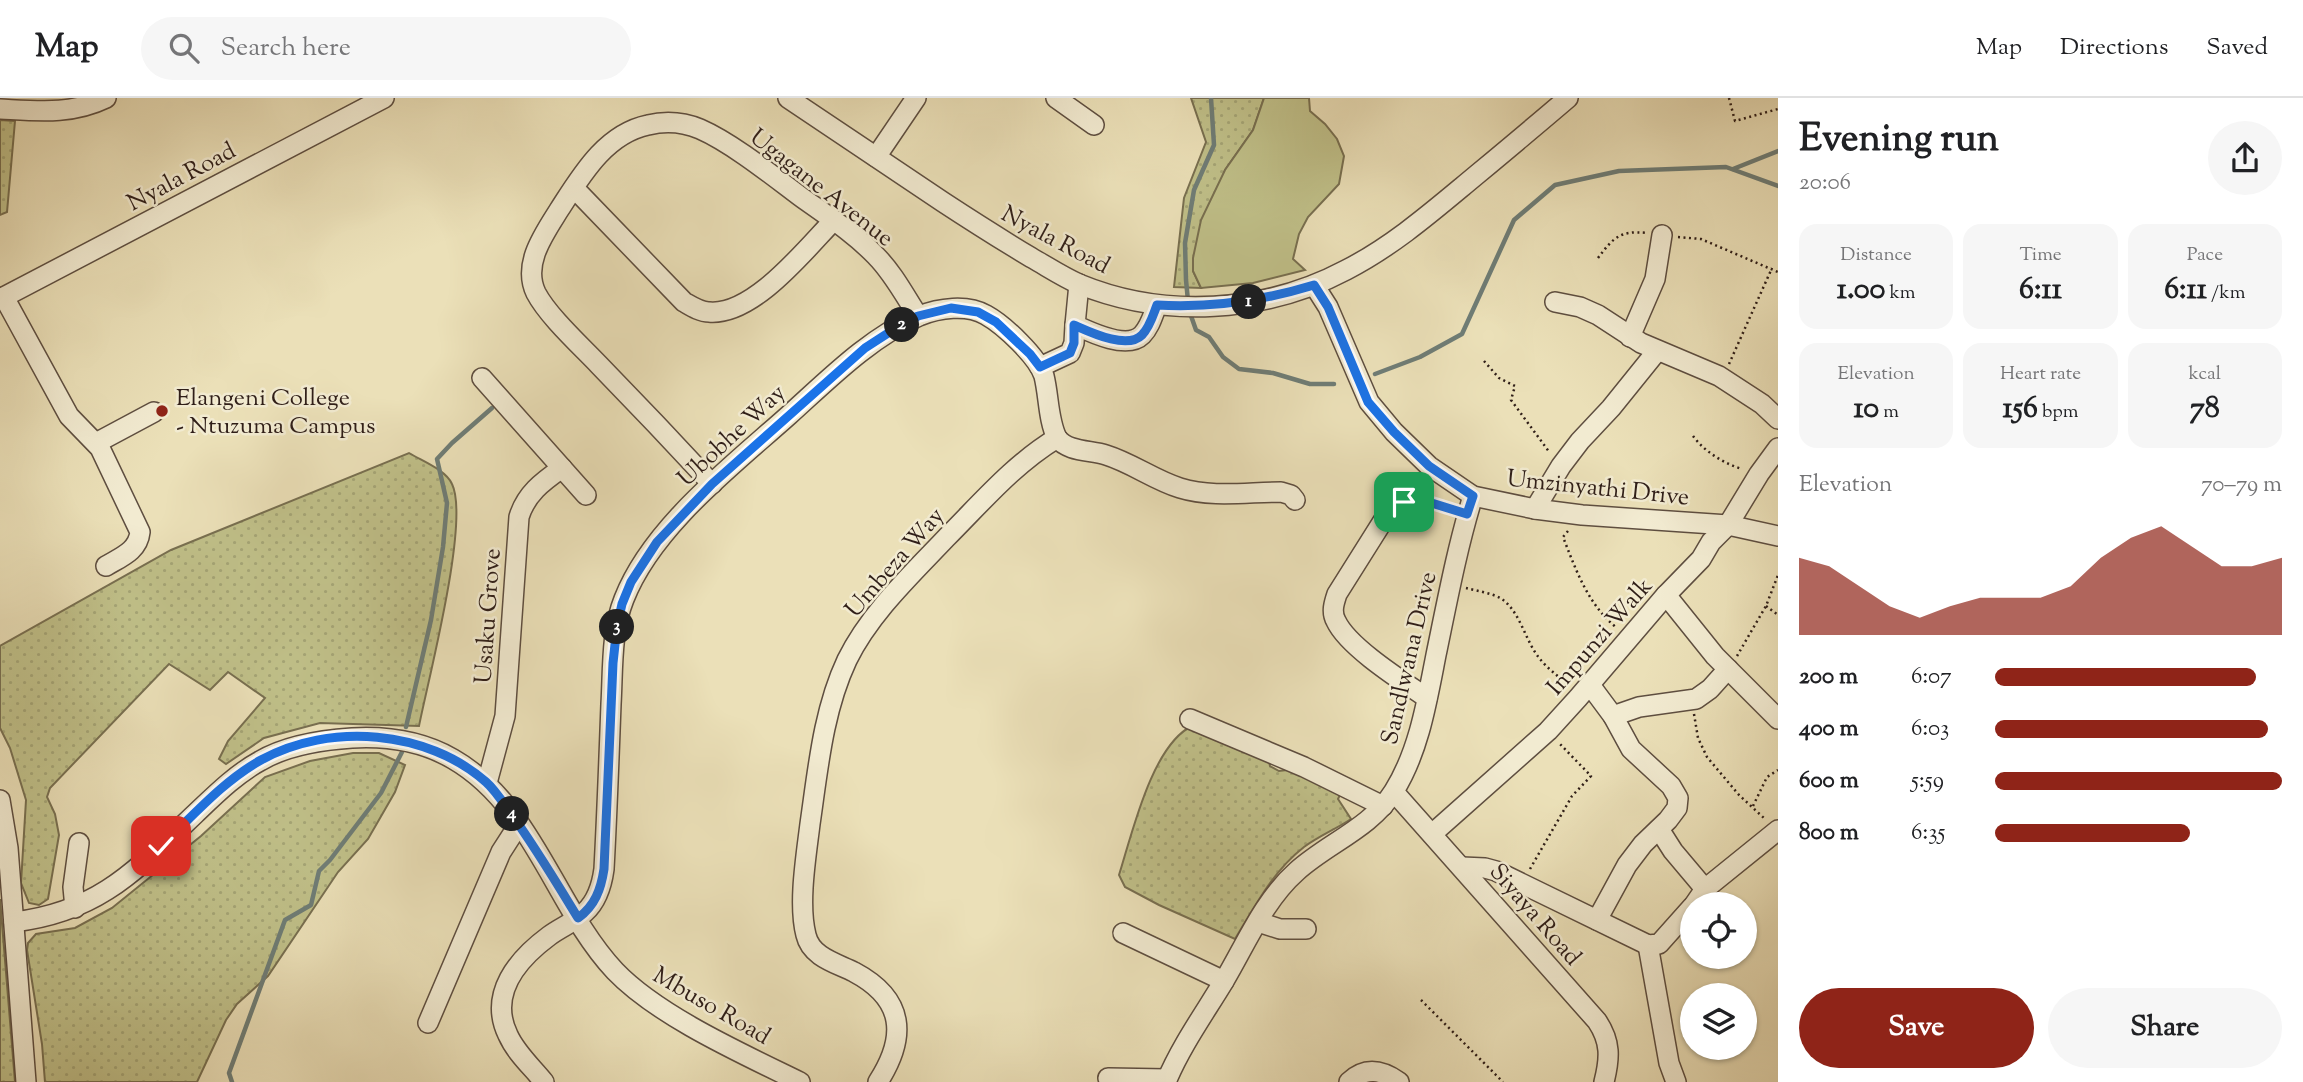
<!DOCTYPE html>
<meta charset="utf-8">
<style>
:root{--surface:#fff;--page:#f6f6f6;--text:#202124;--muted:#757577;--line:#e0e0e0;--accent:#8f2418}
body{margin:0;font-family:"Sorts Mill Goudy",serif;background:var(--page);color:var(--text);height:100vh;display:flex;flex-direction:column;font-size:26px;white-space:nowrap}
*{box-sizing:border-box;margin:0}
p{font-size:23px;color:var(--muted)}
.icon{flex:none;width:38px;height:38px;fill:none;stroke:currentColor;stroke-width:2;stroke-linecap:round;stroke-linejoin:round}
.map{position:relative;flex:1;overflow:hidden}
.side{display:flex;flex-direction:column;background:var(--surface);width:525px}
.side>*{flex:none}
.buttons{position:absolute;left:1680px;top:794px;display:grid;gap:14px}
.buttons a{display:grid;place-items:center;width:77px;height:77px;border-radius:50%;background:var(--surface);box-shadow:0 2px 5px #0004;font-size:35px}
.pin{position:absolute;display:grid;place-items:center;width:60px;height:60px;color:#fff;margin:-30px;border-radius:14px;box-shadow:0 4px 10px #0006}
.km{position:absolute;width:35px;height:35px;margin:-18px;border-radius:50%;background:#222;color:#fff;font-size:19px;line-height:35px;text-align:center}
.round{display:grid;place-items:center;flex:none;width:74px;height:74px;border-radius:37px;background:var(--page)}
.headline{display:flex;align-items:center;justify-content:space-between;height:119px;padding:0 21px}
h1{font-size:38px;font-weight:700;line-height:52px}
.metrics{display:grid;grid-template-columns:repeat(3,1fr);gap:10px;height:119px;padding:7px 21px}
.metrics div{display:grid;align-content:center;border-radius:18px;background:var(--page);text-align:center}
.metrics b{font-size:30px;font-weight:700}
.metrics small{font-size:19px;font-weight:400}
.metrics p{font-size:19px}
.chart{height:196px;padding:14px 21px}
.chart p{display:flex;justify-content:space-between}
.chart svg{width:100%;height:126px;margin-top:7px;fill:var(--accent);opacity:.7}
.action{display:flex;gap:14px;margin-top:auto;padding:14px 21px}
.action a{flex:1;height:80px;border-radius:42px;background:var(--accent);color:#fff;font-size:28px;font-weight:700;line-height:80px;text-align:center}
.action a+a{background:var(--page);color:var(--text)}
ul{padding:0 21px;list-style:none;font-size:23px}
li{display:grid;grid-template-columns:112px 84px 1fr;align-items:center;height:52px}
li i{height:18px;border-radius:9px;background:var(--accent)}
header{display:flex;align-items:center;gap:42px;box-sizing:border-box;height:98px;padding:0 35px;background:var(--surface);border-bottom:2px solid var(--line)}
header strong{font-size:33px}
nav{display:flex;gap:38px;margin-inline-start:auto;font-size:24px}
.search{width:490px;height:63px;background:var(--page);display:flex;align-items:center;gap:18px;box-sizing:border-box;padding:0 24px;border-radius:38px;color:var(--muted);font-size:26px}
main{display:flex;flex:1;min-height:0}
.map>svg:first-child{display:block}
</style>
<header>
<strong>Map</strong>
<div class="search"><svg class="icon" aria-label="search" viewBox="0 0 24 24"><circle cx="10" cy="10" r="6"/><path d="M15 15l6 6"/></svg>Search here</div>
<nav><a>Map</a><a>Directions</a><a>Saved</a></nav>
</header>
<main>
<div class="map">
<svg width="1778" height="984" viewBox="0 0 1778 984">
<defs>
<pattern id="grass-dots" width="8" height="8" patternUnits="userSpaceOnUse" patternTransform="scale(1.75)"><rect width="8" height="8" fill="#c0c089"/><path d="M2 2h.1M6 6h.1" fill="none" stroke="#a5a576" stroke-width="1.8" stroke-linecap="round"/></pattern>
</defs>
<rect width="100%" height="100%" fill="#ebe0b8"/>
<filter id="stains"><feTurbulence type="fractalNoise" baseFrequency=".00286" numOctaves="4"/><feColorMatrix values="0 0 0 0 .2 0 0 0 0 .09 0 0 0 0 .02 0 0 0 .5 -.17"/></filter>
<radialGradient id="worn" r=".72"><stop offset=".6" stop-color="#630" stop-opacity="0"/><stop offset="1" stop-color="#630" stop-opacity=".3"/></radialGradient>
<g fill="url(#grass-dots)" stroke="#786f50" stroke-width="2">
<path d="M 1191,0 L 1264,0 L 1253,32 L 1225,72 L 1193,173 L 1201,190 L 1174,189 L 1184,100 L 1206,44 Z"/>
<path d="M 0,22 L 15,23 L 7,114 L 0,117 Z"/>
<path d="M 409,355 C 422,363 446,372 452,386 C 470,423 428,582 419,628 L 320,625 L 264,640 L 226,666 L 219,661 L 228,643 L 265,600 L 228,574 L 210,592 L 169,566 L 50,690 L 47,699 L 55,716 L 59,737 L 48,801 L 39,807 L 29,805 L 21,785 L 26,702 L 10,650 L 0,630 L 0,548 L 171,452 Z"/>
<path d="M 1192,628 L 1268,659 L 1270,668 L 1279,673 L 1296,671 L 1342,693 L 1338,701 L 1351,721 C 1336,731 1319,738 1304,749 C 1273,773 1255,808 1235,841 L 1159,807 L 1125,789 L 1119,777 C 1132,736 1152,647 1192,628 Z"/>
<path d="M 353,655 L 379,655 L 405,667 L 395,694 L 368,741 L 338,774 L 268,878 L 237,906 L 226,922 L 197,984 L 45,984 L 42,946 L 27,852 L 28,845 L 36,836 L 75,830 L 112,810 L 201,738 L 265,679 L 310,663 Z"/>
<path d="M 0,801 L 15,984 L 0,984 Z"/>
</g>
<path fill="#c0c089" stroke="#786f50" stroke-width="2" d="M 1264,0 L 1309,0 L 1310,13 L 1325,26 L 1337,41 L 1344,58 L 1339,86 L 1308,119 L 1299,136 L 1293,161 L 1305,172 L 1253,185 L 1201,190 L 1193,173 L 1193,160 L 1201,122 L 1225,72 L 1253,32 Z"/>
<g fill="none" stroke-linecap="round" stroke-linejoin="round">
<g stroke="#6f7d76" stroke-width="4.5">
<path d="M 1733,71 L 1778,53"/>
<path d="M 1188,203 L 1186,182 L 1185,145 L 1194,92 L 1214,47 L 1211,0"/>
<path d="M 1190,215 L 1196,232 L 1209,239 L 1223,259 L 1239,271 L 1273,275 L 1310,286 L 1334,286"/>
<path d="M 1375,276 L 1420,259 L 1462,236 L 1514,122 L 1555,87 L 1619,73 L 1726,69 L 1778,88"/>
<path d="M 406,629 L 431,522 L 443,449 L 447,405 L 437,361 L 452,345 L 492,310"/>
<path d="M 232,984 L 229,975 L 285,822 L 311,807 L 319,773 L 330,762 L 381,695 L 402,654"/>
</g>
<defs>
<g id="minor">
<path d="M 788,0 C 840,35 891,69 943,104 C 972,123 1002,142 1032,160 C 1048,169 1063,179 1079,186 C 1164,221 1265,215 1346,172 C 1389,150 1426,119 1462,89 C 1498,59 1533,30 1568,0"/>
<path d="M 1056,0 L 1094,27"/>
<path d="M 0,11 C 38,13 71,17 106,0"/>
<path d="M 876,59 L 916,0"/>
<path d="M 574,90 L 684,204 C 691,208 700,214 709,214 C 753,218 805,152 834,122"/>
<path d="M 1079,186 L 1075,227 C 1090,234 1127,252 1142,237 C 1150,229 1153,217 1157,207"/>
<path d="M 1314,187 L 1328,209 L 1369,304 L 1394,334 L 1429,368 L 1473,398 L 1535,411 L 1582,417 L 1728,427 L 1778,438"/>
<path d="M 4,199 L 69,318 L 100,350 L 140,434 C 138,453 121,459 106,468"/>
<path d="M 0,201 L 384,0"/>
<path d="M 1555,204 L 1580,209 L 1598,217 L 1641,245 L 1719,278 L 1762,306 L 1778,321"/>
<path d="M 1630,239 L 1655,181 L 1662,137"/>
<path d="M 1040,269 L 1070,255 L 1074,245 L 1075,227"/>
<path d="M 482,280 L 586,397"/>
<path d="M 1057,340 C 1068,354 1090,352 1106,357 C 1132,365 1154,382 1180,390 C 1212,400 1248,394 1281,394 L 1291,397 L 1295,402"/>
<path d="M 96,345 L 154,314"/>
<path d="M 712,386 C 675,346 637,306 599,267 C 581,248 548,218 536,195 C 522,166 544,136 559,112 C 581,78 605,36 648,27 C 665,23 683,24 700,31 C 732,45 773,78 801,99 C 826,117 854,135 876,158 C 893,175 905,198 918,218"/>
<path d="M 1535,411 L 1561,368 L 1580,343 L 1611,310 L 1657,253"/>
<path d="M 1388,415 L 1337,496 C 1334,505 1331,514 1336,523 C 1348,549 1402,583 1427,600"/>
<path d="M 1666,497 L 1715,558 L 1778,621"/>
<path d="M 1590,587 L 1613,618 L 1631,651 L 1671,688 L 1678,700 L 1677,710 L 1668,722 L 1643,746 L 1627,767 L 1597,822"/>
<path d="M 1613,618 L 1639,609 L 1696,601 L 1710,591 L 1728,571"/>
<path d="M 1190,621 L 1304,669 L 1383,708"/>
<path d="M 487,685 L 505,618 L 519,419 C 526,396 542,384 562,370"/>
<path d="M 1394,694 L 1597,923 C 1611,944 1610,960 1604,984"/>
<path d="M 0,702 L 8,750 L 26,984"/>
<path d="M 1659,731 L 1673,753 L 1705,791 L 1694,807"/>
<path d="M 1432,736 L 1548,633 L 1578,600 L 1666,497 L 1701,461 L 1711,444 L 1728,427 L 1759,376 L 1778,350"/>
<path d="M 1462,769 L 1485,770 L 1496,773 L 1648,847 L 1659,846 L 1692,809"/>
<path d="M 1705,791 L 1778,732"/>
<path d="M 75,810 L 73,789 L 79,745"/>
<path d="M 14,824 C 99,814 136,772 195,716 C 215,697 236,676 260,663 C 287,647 321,642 352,640 C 387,638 422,643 453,661 C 533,707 555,809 615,873 C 658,918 743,956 800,984"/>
<path d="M 1258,824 L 1280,831 L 1306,831"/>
<path d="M 1123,835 L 1224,883"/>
<path d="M 1648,847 L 1669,965 L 1676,984"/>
<path d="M 428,925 L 501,754 L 519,726"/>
<path d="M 1108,980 L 1167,981"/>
<path d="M 544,984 C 532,969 516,955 508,937 C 488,896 518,861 549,838 C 561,829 575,824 585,814 C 597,803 602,786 604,771 C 607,716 609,661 611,606 C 613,572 611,533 624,501 C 652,429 732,368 789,317 C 829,281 869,240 919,218 C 939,210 967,206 986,217 C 1004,227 1038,259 1044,278 C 1049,298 1048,322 1057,340"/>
<path d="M 878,984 C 907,939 905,901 854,874 C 836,865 811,859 806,837 C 798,806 806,759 810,726 C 818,671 823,613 847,562 C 870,515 912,476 947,439 C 982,404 1014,366 1057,340"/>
<path d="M 1166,984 C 1181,948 1204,916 1224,883 C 1246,846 1264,802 1297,773 C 1328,745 1371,730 1394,693 C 1419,653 1427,603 1436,557 C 1447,504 1457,450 1473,398"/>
<path d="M 1349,984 C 1366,968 1382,972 1399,984"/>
</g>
</defs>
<use href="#minor" stroke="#5e4e40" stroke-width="22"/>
<g stroke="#2f1e18" stroke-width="2.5" stroke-dasharray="2 3.5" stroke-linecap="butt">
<path d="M 1729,0 L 1735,23 L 1778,11"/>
<path d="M 1678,139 L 1701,141 L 1778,174"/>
<path d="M 1598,160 C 1613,140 1620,132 1647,135"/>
<path d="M 1484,263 L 1499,280 L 1515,288 L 1511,302 L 1550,355"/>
<path d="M 1729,266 L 1772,170"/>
<path d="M 1693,338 C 1705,354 1723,365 1742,371"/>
<path d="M 1400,406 L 1422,402 L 1451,411"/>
<path d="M 1568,433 L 1563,439 C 1576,472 1588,507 1617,530"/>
<path d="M 1466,490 C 1477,493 1492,495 1502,501 C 1521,515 1525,543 1540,561 C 1547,570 1558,578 1568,587"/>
<path d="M 1766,508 L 1778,517"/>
<path d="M 1737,558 L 1766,508 L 1778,477"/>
<path d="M 1694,616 L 1698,640 L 1707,659 L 1739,697 L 1765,721"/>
<path d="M 1753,708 L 1767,679 L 1778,672"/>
<path d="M 1530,771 L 1572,698 L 1591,678 L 1559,645"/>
<path d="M 1421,902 L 1503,984"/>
</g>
<use href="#minor" stroke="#f2ebd1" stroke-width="19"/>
</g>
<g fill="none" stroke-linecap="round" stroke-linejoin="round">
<defs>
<path id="route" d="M 161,748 C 192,719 223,683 261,662 C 330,624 427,632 486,684 C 495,692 502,703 509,713 C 534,747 556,784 578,820 C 595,808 601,791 604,771 L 613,565 L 617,528 L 622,506 L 631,484 L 657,444 L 712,386 L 865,250 L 899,228 L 918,218 L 951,210 L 978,214 L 996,224 L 1030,256 L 1040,269 L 1070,255 L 1074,245 L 1074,227 C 1090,234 1127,252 1142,237 C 1150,229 1153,217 1157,207 C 1212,210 1262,203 1314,187 L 1328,209 L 1368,304 L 1394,334 L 1429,368 L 1473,398 L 1467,416 L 1422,402 L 1404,404"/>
</defs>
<use href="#route" stroke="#fff" stroke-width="14"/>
<use href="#route" stroke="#1a73e8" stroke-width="9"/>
</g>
<circle fill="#8f2418" stroke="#f2ebd1" stroke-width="2.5" cx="162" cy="313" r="7"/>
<g text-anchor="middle" stroke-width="5" stroke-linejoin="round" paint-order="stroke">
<g font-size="24" fill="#2f1e18" stroke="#f2ebd1">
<text transform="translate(181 78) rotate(-28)" y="8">Nyala Road</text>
<text transform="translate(822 89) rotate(38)" y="8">Ugagane Avenue</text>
<text transform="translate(1056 141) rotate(28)" y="8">Nyala Road</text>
<text transform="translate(731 337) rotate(-43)" y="8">Ubobhe Way</text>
<text transform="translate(1598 389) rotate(6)" y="8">Umzinyathi Drive</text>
<text transform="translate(894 464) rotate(-49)" y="8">Umbeza Way</text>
<text transform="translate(487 518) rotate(-86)" y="8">Usaku Grove</text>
<text transform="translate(1599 538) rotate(-49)" y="8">Impunzi Walk</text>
<text transform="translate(1408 560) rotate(-77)" y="8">Sandlwana Drive</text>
<text transform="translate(1536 816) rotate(49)" y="8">Siyaya Road</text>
<text transform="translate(712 907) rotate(30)" y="8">Mbuso Road</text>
</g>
<g font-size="24" fill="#2f1e18" stroke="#f2ebd1" text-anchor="start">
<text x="176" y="307">Elangeni College<tspan x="176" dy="28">- Ntuzuma Campus</tspan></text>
</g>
</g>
<rect width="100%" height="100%" filter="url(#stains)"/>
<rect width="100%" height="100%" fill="url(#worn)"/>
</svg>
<div class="buttons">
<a><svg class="icon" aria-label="locate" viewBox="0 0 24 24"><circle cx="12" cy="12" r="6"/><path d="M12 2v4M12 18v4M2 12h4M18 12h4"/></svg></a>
<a><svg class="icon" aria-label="layers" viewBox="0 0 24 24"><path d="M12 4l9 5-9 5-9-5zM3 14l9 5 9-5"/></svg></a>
</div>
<div class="pin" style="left:1404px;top:404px;background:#1e9e55"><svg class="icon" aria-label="arrive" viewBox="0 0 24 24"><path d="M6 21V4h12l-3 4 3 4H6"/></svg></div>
<div class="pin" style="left:161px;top:748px;background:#d93025"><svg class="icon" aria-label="check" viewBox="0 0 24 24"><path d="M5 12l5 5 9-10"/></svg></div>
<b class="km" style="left:1249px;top:204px">1</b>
<b class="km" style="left:902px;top:227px">2</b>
<b class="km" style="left:617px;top:529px">3</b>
<b class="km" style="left:512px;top:716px">4</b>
</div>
<section class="side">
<div class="headline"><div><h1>Evening run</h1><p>20:06</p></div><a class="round"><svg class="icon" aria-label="share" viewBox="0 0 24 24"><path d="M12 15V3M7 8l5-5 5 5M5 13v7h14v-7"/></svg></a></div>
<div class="metrics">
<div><p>Distance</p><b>1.00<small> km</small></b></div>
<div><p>Time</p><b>6:11</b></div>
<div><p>Pace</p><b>6:11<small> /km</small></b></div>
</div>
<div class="metrics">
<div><p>Elevation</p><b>10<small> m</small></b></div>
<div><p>Heart rate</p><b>156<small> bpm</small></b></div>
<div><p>kcal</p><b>78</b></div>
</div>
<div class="chart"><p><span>Elevation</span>70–79 m</p>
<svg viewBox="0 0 160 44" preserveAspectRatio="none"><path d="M0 44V17L10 20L20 27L30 34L40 38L50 34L60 31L70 31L80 31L90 27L100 17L110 10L120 6L130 13L140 20L150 20L160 17V44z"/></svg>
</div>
<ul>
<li><b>200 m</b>6:07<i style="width:91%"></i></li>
<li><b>400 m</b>6:03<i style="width:95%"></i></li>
<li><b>600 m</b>5:59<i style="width:100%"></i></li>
<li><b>800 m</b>6:35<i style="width:68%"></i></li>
</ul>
<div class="action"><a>Save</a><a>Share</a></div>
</section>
</main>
